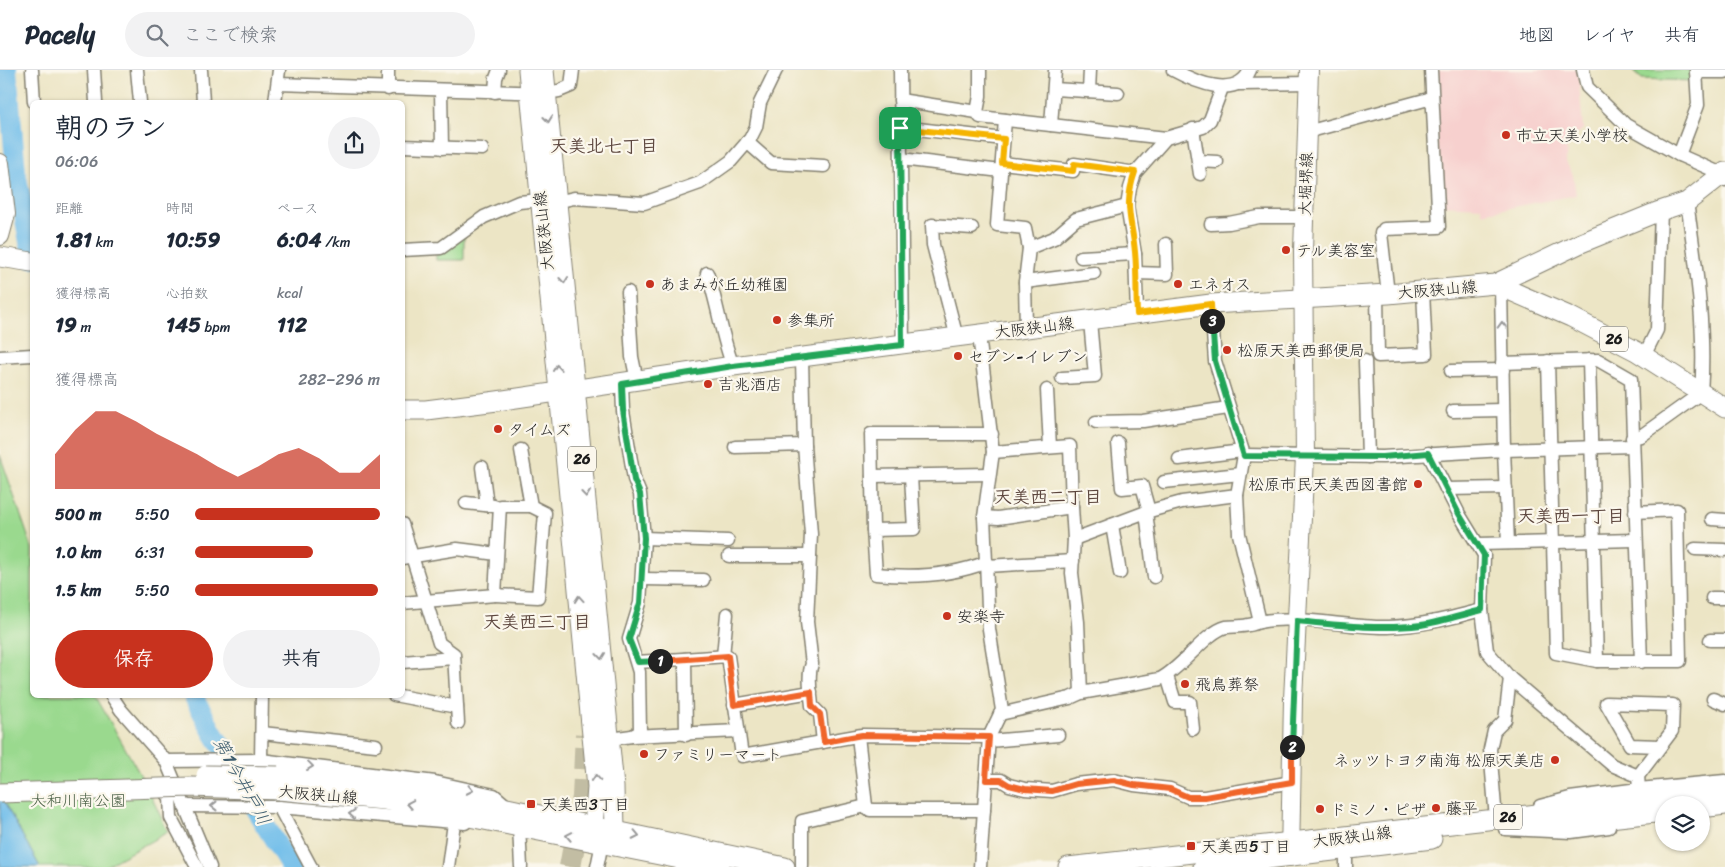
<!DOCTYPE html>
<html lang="ja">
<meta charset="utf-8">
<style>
:root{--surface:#fff;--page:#f2f2f3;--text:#1f2937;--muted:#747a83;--line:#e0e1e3;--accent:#c8321e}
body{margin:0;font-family:Sriracha,"Klee One",sans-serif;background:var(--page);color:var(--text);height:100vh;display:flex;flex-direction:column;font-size:19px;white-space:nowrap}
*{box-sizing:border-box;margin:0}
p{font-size:16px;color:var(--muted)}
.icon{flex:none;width:28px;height:28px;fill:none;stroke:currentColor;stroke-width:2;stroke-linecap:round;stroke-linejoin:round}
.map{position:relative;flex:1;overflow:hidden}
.side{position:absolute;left:30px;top:30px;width:375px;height:598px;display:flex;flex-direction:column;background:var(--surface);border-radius:8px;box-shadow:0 1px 4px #0004}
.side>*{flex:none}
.buttons{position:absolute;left:1655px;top:726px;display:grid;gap:10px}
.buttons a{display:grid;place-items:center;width:55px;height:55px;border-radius:50%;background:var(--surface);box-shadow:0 1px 4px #0004;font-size:25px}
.pin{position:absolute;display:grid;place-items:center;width:42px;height:42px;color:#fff;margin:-21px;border-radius:10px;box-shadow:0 2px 8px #0006}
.km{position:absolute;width:25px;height:25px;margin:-12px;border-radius:50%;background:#222;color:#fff;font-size:14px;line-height:25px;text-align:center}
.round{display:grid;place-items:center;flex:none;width:52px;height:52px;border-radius:26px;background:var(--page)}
.overview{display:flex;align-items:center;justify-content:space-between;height:85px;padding:0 25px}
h1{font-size:28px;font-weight:700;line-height:38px}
.metrics{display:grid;grid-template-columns:repeat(3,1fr);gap:8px;height:85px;padding:5px 25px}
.metrics div{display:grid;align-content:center}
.metrics b{font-size:21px;font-weight:700}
.metrics small{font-size:14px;font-weight:400}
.metrics p{font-size:14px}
.chart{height:140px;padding:10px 25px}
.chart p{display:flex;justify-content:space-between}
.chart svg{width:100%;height:90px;margin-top:5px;fill:var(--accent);opacity:.7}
.action{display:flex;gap:10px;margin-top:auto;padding:10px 25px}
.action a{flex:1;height:58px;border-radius:30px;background:var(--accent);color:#fff;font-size:20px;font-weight:700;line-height:58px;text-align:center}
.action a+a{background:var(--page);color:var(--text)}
ul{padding:0 25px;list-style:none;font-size:16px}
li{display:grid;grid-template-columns:80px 60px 1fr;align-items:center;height:38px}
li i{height:12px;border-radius:6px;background:var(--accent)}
header{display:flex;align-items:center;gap:30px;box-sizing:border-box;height:70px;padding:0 25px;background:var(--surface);border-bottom:1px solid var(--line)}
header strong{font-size:24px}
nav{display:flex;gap:28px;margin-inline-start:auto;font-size:18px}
.search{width:350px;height:45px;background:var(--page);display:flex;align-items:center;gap:12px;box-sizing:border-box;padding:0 18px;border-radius:28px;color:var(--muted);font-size:19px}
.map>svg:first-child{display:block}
</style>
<header>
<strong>Pacely</strong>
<div class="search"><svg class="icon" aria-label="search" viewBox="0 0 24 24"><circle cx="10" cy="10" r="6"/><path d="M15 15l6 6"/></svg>ここで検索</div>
<nav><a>地図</a><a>レイヤ</a><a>共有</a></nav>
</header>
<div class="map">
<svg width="1725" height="797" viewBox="0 0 1725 797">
<rect width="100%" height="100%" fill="#fbf7ec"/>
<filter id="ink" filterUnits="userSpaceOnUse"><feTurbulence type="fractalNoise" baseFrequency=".02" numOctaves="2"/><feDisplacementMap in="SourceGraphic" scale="10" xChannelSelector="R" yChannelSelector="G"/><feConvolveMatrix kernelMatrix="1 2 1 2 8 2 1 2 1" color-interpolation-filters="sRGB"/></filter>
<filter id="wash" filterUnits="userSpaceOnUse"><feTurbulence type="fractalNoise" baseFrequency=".0096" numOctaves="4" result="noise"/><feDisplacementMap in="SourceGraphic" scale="20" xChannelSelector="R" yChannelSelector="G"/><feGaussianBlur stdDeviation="1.12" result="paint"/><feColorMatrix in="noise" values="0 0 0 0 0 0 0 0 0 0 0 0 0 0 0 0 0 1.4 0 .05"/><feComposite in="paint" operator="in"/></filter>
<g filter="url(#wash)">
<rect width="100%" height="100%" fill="#ece5c5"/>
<path fill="#f7d0ce" d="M 1433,0 L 1578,0 L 1583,59 L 1567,72 L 1566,92 L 1573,105 L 1576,125 L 1482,143 L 1481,137 L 1440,135 Z"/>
<g fill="#9ad98e" stroke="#5b7a55">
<path d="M 1632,0 L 1692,0 L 1693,11 L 1642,9 Z"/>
<path d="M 464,164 L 464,190 L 436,190 L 436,182 Z"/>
<path d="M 0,385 L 32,478 L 32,625 L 95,625 L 145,713 L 168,762 L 104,797 L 40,797 L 0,725 Z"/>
</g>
<path fill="#6fbdea" stroke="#466c83" d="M 0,725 L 40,797 L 0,797 Z"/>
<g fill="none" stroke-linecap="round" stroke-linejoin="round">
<g stroke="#6fbdea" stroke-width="20">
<path d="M 7,0 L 16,102 L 32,188"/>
<path d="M 193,625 L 212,661 L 240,706 L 255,739 L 291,797"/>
</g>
</g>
</g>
<g filter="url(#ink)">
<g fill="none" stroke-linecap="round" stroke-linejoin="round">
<path stroke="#c2bda3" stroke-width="22" stroke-dasharray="22 11" stroke-linecap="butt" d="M 570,797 L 583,727 L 586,664"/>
<defs>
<g id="street">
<path d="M 32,0 L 34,32"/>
<path d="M 94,0 L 96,32"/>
<path d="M 137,0 L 140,32"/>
<path d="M 201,0 L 203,32"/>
<path d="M 388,0 L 388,19"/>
<path d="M 900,0 L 903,275"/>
<path d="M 1173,0 C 1195,12 1237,30 1250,0"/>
<path d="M 1583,0 L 1587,17 L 1626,55 L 1679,85 L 1722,104 L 1725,110"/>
<path d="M 1696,2 L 1725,2"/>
<path d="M 278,14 L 545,23 L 559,21 L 571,16 L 573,0"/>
<path d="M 1239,14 L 1308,13"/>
<path d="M 1054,19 L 1118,23"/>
<path d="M 441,20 L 442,78"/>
<path d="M 1089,21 L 1090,0"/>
<path d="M 495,22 L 496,8 L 499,0"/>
<path d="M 900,30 L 977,42 L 980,47 L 1166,68"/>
<path d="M 275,32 L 279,0"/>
<path d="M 977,42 L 980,26 L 980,0"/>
<path d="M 1005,50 L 997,155 L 1025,158 L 1029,178 L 1025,212 L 1026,257"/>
<path d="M 1051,55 L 1055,0"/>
<path d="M 901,57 L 1004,69"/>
<path d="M 1193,59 L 1200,104"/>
<path d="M 1307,62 L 1432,28"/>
<path d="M 747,72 L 771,93 L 824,96"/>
<path d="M 402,76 L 482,79"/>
<path d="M 1679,85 L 1698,35 L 1696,0"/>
<path d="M 901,89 L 1001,101"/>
<path d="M 1199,91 L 1217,92"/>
<path d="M 1002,93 L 1073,101 L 1074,94 L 1135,103"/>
<path d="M 556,132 L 574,128 L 644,133 L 700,113 L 731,91 L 750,69 L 756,57 L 760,33 L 776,0"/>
<path d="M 1211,154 L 1229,153 L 1259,147 L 1304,147"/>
<path d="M 1384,159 L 1439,157 L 1431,0"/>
<path d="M 1381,163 L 1388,224"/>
<path d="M 1029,178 L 1054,168 L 1076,149 L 1127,136"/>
<path d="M 402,180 L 441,178 L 484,147 L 519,132 L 540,130"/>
<path d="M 1081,187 L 1135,184"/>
<path d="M 707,203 C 718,233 721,266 733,296"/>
<path d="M 1136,203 L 1167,204 L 1166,174"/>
<path d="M 1025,212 L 1094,203"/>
<path d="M 1501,217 L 1504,380 L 1632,376"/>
<path d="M 628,222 L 632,287 L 637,311"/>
<path d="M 1377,224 L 1378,286 L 1426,284 L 1423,221"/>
<path d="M 1137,244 L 1135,184 L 1127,136 L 1130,118 L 1135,103 L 1166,68 L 1203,57 L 1210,50 L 1222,18"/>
<path d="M 979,265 L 993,382 L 984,447 L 989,559 L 1002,640 L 989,667 L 980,797"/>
<path d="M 957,268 L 933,175 L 932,155 L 972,158"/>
<path d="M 1644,286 L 1657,260 L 1661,140"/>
<path d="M 0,287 L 32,285"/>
<path d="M 802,288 L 804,375 L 811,464 L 807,552 L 812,594 C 807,606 811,623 812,636 L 820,644 L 823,672"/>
<path d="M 1589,290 L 1597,591"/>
<path d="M 1365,291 L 1368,387"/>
<path d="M 1548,291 L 1556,583 L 1597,591 L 1680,591 L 1677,440 L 1635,442"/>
<path d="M 1502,293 L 1598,290 L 1631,309 L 1641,592"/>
<path d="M 1451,301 L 1503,300"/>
<path d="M 1062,308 L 1095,306 L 1090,251"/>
<path d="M 1047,320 L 1050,377"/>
<path d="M 1453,341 L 1503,340"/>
<path d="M 1096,352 L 1143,351 L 1228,338"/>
<path d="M 1632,368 L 1641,366 L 1701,323 C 1706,260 1696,195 1687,132"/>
<path d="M 1118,373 L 1122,418 L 1142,416 L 1149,441"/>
<path d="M 735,377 L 804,375"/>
<path d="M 521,380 L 531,436"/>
<path d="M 993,382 L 1070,376 L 1072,437"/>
<path d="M 1428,383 L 1459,444 L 1484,485 L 1482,540"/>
<path d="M 1244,385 L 1383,387 L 1504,380 L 1508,473"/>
<path d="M 1179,389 L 1242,381"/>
<path d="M 482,397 L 487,435"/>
<path d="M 872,406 L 989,404"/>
<path d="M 911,406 L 914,459 L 873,460 L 876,504 C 914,508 951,506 987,492"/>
<path d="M 1164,412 L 1240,404"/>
<path d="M 1446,419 L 1506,418"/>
<path d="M 1237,425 L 1239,464 L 1260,552"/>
<path d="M 466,433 L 494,436"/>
<path d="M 500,436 L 531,436 L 545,443 L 538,527 L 495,525 Z"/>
<path d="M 1146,442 L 1154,507"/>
<path d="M 984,447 L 998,448 L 1072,437 L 1074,469 L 1072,503 L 1078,552 L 1081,623"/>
<path d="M 1712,449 L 1725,450"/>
<path d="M 402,454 L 439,573 L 454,584 L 458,653"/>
<path d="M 1112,455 L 1120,503"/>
<path d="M 873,460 L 871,364 L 992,364"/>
<path d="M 644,468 L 728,471"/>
<path d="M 1074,469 L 1146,442 L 1182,432 L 1237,425 L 1244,385 L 1215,291 L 1211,234"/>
<path d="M 1479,474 L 1635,470"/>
<path d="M 1695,479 L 1725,480"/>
<path d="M 729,486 L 810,486"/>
<path d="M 402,488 L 457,479 L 497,484"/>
<path d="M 987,496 L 1073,491"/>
<path d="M 643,509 L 703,510"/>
<path d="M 1712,528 L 1725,528"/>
<path d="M 402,533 L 495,525"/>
<path d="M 1710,570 L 1725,570"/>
<path d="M 723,586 L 727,544"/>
<path d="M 685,589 L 686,665"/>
<path d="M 402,592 L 454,588"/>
<path d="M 637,592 L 728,586 L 742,686 L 862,665 L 989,667"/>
<path d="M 1167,606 L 1175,632 L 1190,632 L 1193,659"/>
<path d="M 111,625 L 121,640 L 166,691 L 210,797"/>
<path d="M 394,625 L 457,637"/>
<path d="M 1713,629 L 1725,634"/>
<path d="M 734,635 L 811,622"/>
<path d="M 1000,644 L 1070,628 L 1081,623 L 1160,609 C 1182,598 1206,562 1226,557 C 1233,556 1241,557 1248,555 C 1252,555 1256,553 1259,552 C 1295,544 1349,558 1388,557 C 1421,556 1451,548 1482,540 L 1487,581 L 1510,608 L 1612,695 L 1638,706 L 1639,719 L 1570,728 L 1540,736"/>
<path d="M 262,663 L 376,675"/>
<path d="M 632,666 L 738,661"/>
<path d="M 858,666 L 866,736"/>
<path d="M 610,669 L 632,666 L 640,662 L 639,602 L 629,569 L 640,533 L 644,468 L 640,424 L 634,409 L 623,341 L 622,314"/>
<path d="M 989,671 L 1058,665"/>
<path d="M 261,690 L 262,625"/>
<path d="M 166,691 L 261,690 L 435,712 L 494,725 L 508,737"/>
<path d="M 1638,706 L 1672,661 L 1673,635 L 1606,633 L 1630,675 L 1660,676"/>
<path d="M 986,710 L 1001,710 L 1009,715 L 1025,719 L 1052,721 L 1076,714 L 1114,710 L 1134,715 L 1170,719 L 1188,727 L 1205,727 L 1292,712"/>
<path d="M 161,718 L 170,727 L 171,748 L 197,797"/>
<path d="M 1639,719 L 1725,711"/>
<path d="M 184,736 L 279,737 L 465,753"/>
<path d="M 279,737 L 311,797"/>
<path d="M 1502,747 L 1496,749 L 1490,679 L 1494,661 L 1505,650 L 1510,608"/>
<path d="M 519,756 L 521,797"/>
<path d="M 1505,759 L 1571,762 L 1609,757"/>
<path d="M 448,797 L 454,753"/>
<path d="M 597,797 L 602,773"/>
<path d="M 802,797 L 802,751 L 866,736 L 870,740 L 984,740"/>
<path d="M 1346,797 L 1346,781"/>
</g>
<g id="secondary">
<path d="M 0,93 L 6,144 L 0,166"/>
<path d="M 1290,787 L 1293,629 L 1305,387 L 1303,181 L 1309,0"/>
</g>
<g id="primary">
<path d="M 528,0 L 597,717 L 594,757 L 602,773 L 615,760 L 614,717 L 544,0"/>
<path d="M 0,187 L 32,192"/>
<path d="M 1495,214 L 1571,247 L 1636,281 L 1725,338"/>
<path d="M 402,340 L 426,340 L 497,331 L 733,296 L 1211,234 L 1388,224 L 1495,214 L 1581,173 L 1657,142 L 1687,132 L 1725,102"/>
<path d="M 278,706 L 441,724 L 785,797"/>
<path d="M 279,720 L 384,730 L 720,797"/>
<path d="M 1701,738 L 1725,735"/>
<path d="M 1536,756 L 1664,742"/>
<path d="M 1068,797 L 1496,749 L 1725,720"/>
<path d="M 1203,797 L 1432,769"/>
</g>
</defs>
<use href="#street" stroke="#848070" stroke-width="15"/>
<use href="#secondary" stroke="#848070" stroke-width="20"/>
<use href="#primary" stroke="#848070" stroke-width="21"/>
<use href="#street" stroke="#fff" stroke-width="12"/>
<use href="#secondary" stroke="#fff" stroke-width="18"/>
<use href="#primary" stroke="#fff" stroke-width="19"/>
<defs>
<g id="primary-bridge">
<path d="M 206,705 L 278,706"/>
<path d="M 0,723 L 191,717 L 279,720"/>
</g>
</defs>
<use href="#primary-bridge" stroke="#848070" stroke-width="21" stroke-linecap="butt"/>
<use href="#primary-bridge" stroke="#fff" stroke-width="19"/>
</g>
<defs><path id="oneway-chevron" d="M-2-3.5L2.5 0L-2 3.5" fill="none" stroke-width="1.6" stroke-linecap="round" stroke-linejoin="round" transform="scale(1.25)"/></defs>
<g stroke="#999">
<use href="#oneway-chevron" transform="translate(548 49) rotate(84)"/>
<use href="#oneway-chevron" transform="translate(564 210) rotate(84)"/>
<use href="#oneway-chevron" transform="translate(1502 255) rotate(-91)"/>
<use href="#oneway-chevron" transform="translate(557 298) rotate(-96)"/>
<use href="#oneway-chevron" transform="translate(586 424) rotate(84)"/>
<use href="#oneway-chevron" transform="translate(579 529) rotate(-95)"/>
<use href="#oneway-chevron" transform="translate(601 586) rotate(84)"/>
<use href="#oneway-chevron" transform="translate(310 696) rotate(7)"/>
<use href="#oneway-chevron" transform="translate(596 708) rotate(-95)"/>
<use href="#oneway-chevron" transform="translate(470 720) rotate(12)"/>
<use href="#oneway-chevron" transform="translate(410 734) rotate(-170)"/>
<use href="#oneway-chevron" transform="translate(214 736) rotate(-180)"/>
<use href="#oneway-chevron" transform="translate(352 744) rotate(-175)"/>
<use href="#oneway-chevron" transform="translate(636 765) rotate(12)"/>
<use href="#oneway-chevron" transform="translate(569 766) rotate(-169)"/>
</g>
</g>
<g fill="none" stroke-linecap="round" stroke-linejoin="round" filter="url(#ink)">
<defs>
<path id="split-1" d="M 660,591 L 638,592 L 629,569 L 640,533 L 644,468 L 640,424 L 634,410 L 623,340 L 622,314 L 733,296 L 902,275 L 900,58"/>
<path id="split-2" d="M 660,591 L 728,586 L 734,635 L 811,622 L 812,636 L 820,644 L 824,672 L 862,665 L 989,667 L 986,710 L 1001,710 L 1009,715 L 1025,719 L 1052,721 L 1076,714 L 1114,710 L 1134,715 L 1170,719 L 1188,727 L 1205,727 L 1292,712 L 1292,677"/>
<path id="split-3" d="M 1212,251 L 1215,291 L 1244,386 L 1383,387 L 1428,383 L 1459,444 L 1484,485 L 1482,540 C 1462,545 1441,552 1421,555 C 1380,560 1338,555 1297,551 L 1292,677"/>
<path id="split-4" d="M 900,58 L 1004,69 L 1002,93 L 1073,101 L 1074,94 L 1135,102 C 1123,137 1132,148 1135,182 C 1137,202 1136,223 1137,244 L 1211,234 L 1212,251"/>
</defs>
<use href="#split-1" stroke="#fff" stroke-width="10"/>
<use href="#split-2" stroke="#fff" stroke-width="10"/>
<use href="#split-3" stroke="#fff" stroke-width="10"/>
<use href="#split-4" stroke="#fff" stroke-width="10"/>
<use href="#split-1" stroke="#22a559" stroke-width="6"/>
<use href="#split-2" stroke="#f0652b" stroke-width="6"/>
<use href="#split-3" stroke="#22a559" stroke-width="6"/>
<use href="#split-4" stroke="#f5b400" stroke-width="6"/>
</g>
<g fill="#c8321e" stroke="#fbf7ec" stroke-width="2">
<circle cx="1506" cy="65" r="5"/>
<circle cx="1286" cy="180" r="5"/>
<circle cx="650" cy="214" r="5"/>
<circle cx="1178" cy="214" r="5"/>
<circle cx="777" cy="250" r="5"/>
<circle cx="1227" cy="280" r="5"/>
<circle cx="958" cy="286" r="5"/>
<circle cx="708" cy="314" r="5"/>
<circle cx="498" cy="359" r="5"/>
<circle cx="1418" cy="414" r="5"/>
<circle cx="947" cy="546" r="5"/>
<circle cx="1185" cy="614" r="5"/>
<circle cx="644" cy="684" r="5"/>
<circle cx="1555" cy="690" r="5"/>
<rect x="526" y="729" width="10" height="10" rx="2.5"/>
<circle cx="1436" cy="738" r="5"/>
<circle cx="1320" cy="739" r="5"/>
<rect x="1186" y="771" width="10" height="10" rx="2.5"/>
</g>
<g text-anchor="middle" stroke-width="4.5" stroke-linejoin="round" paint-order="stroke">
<g fill="#fbf7ec" stroke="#5f5e5a" stroke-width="1">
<rect x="1600" y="256.5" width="28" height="25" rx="4"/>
<rect x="568" y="376.5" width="28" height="25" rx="4"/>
<rect x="1494" y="734.5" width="28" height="25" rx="4"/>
</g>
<g font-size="15" font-weight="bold" fill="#1c1c1c">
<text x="1614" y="274">26</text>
<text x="582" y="394">26</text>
<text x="1508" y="752">26</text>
</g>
<g font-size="16" fill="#1c1c1c" stroke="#fbf7ec" text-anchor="start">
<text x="1516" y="71">市立天美小学校</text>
<text x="1296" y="186">テル美容室</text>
<text x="660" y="220">あまみが丘幼稚園</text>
<text x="1188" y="220">エネオス</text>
<text x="787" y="256">参集所</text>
<text x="1237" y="286">松原天美西郵便局</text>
<text x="968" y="292">セブン-イレブン</text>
<text x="718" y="320">吉兆酒店</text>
<text x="508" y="365">タイムズ</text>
<text x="1408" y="420" text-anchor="end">松原市民天美西図書館</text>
<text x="957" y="552">安楽寺</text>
<text x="1195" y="620">飛鳥葬祭</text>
<text x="654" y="690">ファミリーマート</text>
<text x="1545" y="696" text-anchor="end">ネッツトヨタ南海 松原天美店</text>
<text x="541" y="740">天美西3丁目</text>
<text x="1446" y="744">藤平</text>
<text x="1330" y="745">ドミノ・ピザ</text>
<text x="1201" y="782">天美西5丁目</text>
</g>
<g font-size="16" fill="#1c1c1c" stroke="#fbf7ec">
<text transform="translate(1305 114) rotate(-88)" y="6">大堀堺線</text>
<text transform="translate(543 161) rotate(-96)" y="6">大阪狭山線</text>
<text transform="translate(1437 219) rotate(-5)" y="6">大阪狭山線</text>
<text transform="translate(1034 257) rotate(-7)" y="6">大阪狭山線</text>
<text transform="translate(318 724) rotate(5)" y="6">大阪狭山線</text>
<text transform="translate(1352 766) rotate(-7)" y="6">大阪狭山線</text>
</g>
<g font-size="16" fill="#485e44" stroke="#fbf7ec">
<text x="78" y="736">大和川南公園</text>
</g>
<g font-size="18" font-weight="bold" fill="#5d473f" stroke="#fbf7ec">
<text x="604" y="82">天美北七丁目</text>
<text x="1048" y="433">天美西二丁目</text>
<text x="1571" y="452">天美西一丁目</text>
<text x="537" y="558">天美西三丁目</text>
</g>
<g font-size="18" font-style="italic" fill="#3d5c6e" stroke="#fbf7ec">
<text transform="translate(242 711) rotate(61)" y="6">第1今井戸川</text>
</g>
</g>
</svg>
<div class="buttons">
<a><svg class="icon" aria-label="layers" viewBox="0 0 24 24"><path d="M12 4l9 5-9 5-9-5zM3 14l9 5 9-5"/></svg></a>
</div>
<div class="pin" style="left:900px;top:58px;background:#1e9e55"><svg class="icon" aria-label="arrive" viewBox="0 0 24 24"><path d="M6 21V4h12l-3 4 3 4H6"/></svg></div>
<b class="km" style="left:660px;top:591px">1</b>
<b class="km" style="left:1292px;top:677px">2</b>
<b class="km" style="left:1212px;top:251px">3</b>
<section class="side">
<div class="overview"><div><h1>朝のラン</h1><p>06:06</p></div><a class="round"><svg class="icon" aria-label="share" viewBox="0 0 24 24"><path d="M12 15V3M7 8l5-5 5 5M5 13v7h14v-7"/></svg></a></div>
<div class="metrics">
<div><p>距離</p><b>1.81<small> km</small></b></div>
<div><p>時間</p><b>10:59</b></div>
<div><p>ペース</p><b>6:04<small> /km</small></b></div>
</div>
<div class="metrics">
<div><p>獲得標高</p><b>19<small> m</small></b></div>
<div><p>心拍数</p><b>145<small> bpm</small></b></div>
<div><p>kcal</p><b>112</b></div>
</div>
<div class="chart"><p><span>獲得標高</span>282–296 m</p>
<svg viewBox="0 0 160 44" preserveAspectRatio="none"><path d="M0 44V27L10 15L20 6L30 6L40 11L50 17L60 22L70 27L80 33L90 38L100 33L110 27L120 24L130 29L140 36L150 36L160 27V44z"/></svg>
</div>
<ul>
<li><b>500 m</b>5:50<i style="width:100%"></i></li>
<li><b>1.0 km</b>6:31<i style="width:64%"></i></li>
<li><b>1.5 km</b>5:50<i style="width:99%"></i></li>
</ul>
<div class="action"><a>保存</a><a>共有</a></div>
</section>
</div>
